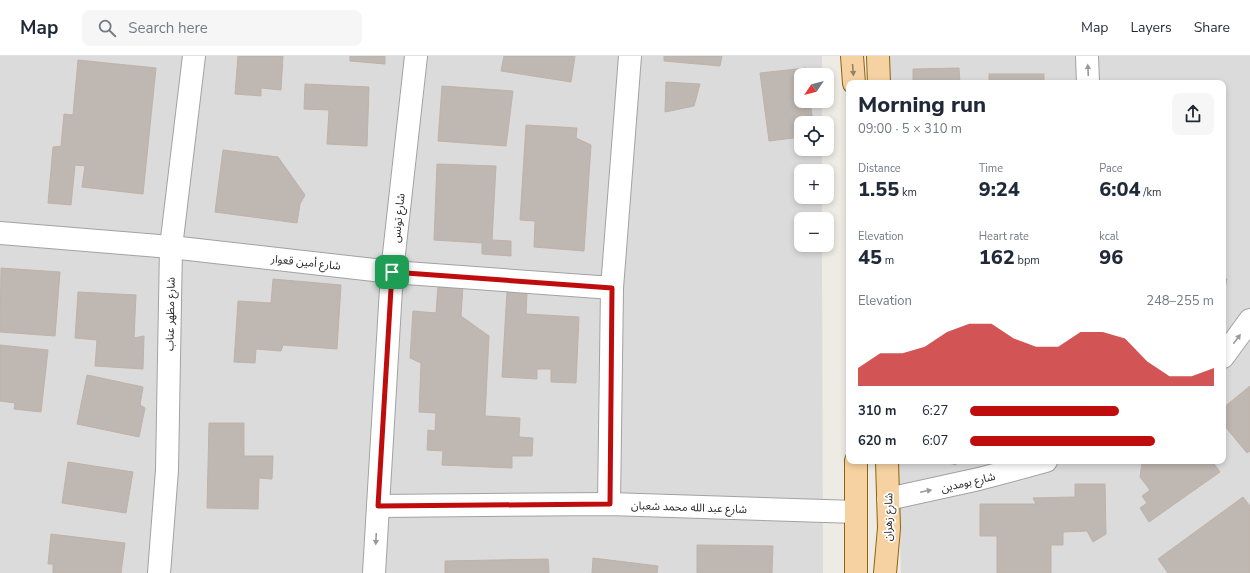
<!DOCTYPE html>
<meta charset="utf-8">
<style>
:root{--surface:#fff;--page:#f6f6f7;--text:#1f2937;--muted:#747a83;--line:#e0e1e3;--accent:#bf0d0d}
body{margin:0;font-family:"Nunito Sans","Noto Sans Arabic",sans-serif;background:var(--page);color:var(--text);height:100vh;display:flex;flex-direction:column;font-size:15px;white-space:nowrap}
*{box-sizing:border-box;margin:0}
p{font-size:13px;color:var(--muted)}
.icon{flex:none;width:22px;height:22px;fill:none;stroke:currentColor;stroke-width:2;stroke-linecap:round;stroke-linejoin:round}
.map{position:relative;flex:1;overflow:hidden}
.side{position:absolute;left:846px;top:24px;width:380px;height:384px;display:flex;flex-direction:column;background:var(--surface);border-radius:8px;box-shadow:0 2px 6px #0003}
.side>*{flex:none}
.needle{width:26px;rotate:235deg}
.controls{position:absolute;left:794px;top:12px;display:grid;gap:8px}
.controls a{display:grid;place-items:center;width:40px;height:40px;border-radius:8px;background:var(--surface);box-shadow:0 2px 6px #0003;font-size:20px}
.pin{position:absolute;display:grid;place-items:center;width:34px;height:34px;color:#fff;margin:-17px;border-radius:8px;box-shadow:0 2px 6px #0006}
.round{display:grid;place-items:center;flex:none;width:42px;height:42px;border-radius:8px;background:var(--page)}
.summary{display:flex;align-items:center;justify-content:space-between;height:68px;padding:0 12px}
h1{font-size:22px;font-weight:800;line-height:30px}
.metrics{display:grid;grid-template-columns:repeat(3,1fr);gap:6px;height:68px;padding:4px 12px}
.metrics div{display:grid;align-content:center}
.metrics b{font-size:20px;font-weight:800}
.metrics small{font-size:11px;font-weight:400}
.metrics p{font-size:11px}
.chart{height:112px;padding:8px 12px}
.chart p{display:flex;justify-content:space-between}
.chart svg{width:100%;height:72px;margin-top:4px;fill:var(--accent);opacity:.7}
ul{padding:0 12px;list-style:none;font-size:13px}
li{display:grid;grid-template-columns:64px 48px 1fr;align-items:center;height:30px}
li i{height:10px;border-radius:5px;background:var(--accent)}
header{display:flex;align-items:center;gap:24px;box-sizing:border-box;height:56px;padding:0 20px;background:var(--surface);border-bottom:1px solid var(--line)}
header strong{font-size:19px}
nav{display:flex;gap:22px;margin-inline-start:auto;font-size:14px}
.search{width:280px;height:36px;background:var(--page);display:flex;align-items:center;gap:10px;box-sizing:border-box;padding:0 14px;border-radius:8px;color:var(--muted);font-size:15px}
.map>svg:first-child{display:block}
</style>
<header>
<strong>Map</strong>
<div class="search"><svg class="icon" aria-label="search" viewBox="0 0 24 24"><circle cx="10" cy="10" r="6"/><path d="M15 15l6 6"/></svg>Search here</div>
<nav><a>Map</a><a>Layers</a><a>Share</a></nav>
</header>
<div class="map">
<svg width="1250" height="517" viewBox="0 0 1250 517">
<rect width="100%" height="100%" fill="#eeebe5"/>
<g fill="#dcdbdb">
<path d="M 0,0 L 822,0 L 822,19 L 801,19 L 801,45 L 822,45 L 822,67 L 801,67 L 801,93 L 822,93 L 822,115 L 801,115 L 801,141 L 822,141 L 822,163 L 801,163 L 801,189 L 822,189 L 823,517 L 0,517 Z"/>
<path d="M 882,0 L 1250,0 L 1250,517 L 901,517 L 897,405 L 1223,405 L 1223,27 L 883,27 Z"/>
</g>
<g fill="#bfb7b1" stroke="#bfb2a8">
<path d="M 238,0 L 283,0 L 281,34 L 261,32 L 261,40 L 235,38 Z"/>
<path d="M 350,0 L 385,0 L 385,8 L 350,5 Z"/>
<path d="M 504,0 L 575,0 L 571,26 L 501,15 Z"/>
<path d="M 664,0 L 722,0 L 720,10 L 664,5 Z"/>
<path d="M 78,4 L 156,12 L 143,138 L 82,131 L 85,110 L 75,109 L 71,149 L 48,147 L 53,91 L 61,90 L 64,58 L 73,59 Z"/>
<path d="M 806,12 L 807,19 L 801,19 L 801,45 L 810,45 L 813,67 L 801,67 L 801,81 L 769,85 L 760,17 Z"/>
<path d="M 959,12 L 960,27 L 913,27 L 913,13 Z"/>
<rect x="989" y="18" width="55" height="9"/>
<path d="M 666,26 L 700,28 L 694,50 L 665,56 Z"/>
<path d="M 305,28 L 369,31 L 367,90 L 327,88 L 329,54 L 304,53 Z"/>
<path d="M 442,30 L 513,35 L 506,90 L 438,85 Z"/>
<path d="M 526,69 L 577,72 L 576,82 L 591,89 L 584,195 L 534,191 L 535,165 L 520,164 Z"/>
<path d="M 223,94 L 278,101 L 305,139 L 300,148 L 297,167 L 215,156 Z"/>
<path d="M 437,108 L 496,110 L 492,184 L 511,185 L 511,200 L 482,198 L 482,187 L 434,184 Z"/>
<path d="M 1,212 L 60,216 L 55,280 L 0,276 Z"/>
<path d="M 1223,222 L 1227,223 L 1223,242 Z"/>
<path d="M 273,223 L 341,229 L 337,293 L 283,289 L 281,295 L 256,293 L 255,307 L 234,306 L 238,245 L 271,247 Z"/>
<path d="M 438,229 L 463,230 L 461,260 L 489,280 L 485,360 L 520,362 L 519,381 L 533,382 L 532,400 L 512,400 L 512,412 L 442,409 L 443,395 L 427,394 L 428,374 L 435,375 L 436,357 L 419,356 L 421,307 L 410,302 L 413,255 L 436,257 Z"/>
<path d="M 507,235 L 527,237 L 526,258 L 579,261 L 576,327 L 551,326 L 551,313 L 537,313 L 537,323 L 502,321 Z"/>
<path d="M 78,236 L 136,239 L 134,282 L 144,280 L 143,313 L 95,310 L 97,284 L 75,282 Z"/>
<path d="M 0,289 L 48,294 L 41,356 L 14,353 L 15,347 L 0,345 Z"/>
<path d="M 87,319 L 143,331 L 140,349 L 145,352 L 139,381 L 77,368 Z"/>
<path d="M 1250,330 L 1250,395 L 1247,397 L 1223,368 L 1223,352 Z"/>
<path d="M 209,367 L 244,367 L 244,400 L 273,400 L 272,423 L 259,422 L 258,453 L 207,452 Z"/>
<path d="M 941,405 L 957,405 L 956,409 Z"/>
<path d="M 1145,405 L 1212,405 L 1220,416 L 1149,466 L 1140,452 L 1147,447 L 1142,440 L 1150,434 L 1140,421 L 1142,407 Z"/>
<path d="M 68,406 L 133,416 L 126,457 L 62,447 Z"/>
<path d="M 1075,428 L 1105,428 L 1106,478 L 1093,486 L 1087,475 L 1063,476 L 1063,489 L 1051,489 L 1051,517 L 997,517 L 997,480 L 980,480 L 980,448 L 1036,448 L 1033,442 L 1075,441 Z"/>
<path d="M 1243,441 L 1250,450 L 1250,517 L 1168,517 L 1158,503 Z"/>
<path d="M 51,478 L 125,487 L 121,517 L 53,517 L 53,508 L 48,508 Z"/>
<path d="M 697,489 L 773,490 L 772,517 L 697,517 Z"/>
<path d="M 593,502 L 658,510 L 657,517 L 592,517 Z"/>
<path d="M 548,503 L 549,517 L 445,517 L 445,505 Z"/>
</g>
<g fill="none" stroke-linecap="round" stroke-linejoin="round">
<defs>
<g id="minor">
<path d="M 1087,0 L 1088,27"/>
<path d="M 0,177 L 171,191 L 392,216 L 612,232"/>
<path d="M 1223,301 L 1250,264"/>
<path d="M 888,443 L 979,423 L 1046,405"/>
<path d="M 609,448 L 612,232 L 630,0"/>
<path d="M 378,450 L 609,448 L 856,456"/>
<path d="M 159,517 L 167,414 L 171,191 L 194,0"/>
<path d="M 374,517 L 392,216 L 416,0"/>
</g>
<g id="major">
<path d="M 852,0 L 854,27"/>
<path d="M 878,0 L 879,27"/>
<path d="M 856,405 L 856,517"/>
<path d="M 885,517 L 889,472 L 887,405"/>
</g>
</defs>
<use href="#minor" stroke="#a2a2a2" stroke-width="24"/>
<use href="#major" stroke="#8f6309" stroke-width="24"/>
<use href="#minor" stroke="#fff" stroke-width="22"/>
<use href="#major" stroke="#f6d2a2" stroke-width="22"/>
</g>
<defs><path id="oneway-solid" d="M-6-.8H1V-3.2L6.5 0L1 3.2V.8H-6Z"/></defs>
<use fill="#958167" href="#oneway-solid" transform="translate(853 14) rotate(85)"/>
<g fill="#9a9a9a">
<use href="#oneway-solid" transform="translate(1088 14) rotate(-93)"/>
<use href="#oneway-solid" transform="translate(1237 283) rotate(-53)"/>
<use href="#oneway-solid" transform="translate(926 435) rotate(-12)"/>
<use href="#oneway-solid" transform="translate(376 483) rotate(93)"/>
</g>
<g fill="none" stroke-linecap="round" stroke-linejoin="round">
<defs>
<path id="route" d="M 392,216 L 612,232 L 610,448 L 378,450 Z"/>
</defs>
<use href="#route" stroke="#fff" stroke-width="8"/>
<use href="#route" stroke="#bf0d0d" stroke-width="5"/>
</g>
<g text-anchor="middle" stroke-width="3.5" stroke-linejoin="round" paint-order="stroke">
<g font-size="11" fill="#1e1e1e" stroke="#fff">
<text transform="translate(398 162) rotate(-84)" y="4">شارع تونس</text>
<text transform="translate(306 206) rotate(6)" y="4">شارع أمين قعوار</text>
<text transform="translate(170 258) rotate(-89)" y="4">شارع مظهر عناب</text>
<text transform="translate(968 426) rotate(-13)" y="4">شارع بومدين</text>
<text transform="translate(689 451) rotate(2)" y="4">شارع عبد الله محمد شعبان</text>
<text transform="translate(888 461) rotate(-89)" y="4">شارع زهران</text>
</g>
</g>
</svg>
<div class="controls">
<a><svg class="needle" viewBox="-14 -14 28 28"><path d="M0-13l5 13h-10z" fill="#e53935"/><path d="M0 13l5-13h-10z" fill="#747a83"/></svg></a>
<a><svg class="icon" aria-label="locate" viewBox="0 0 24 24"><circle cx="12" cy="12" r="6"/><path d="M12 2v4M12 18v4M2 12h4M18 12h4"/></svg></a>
<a>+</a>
<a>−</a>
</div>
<div class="pin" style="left:392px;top:216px;background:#1e9e55"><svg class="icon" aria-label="arrive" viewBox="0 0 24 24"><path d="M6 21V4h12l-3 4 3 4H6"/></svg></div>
<section class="side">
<div class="summary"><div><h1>Morning run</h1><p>09:00 · 5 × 310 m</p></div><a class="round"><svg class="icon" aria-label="share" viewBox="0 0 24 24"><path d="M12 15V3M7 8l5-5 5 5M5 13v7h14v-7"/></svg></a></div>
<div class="metrics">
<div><p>Distance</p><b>1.55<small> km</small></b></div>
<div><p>Time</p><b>9:24</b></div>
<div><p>Pace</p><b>6:04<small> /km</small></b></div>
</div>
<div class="metrics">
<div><p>Elevation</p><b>45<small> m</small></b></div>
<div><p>Heart rate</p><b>162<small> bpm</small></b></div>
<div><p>kcal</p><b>96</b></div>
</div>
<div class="chart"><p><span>Elevation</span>248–255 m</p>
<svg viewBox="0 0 160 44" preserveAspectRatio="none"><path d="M0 44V33L10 24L20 24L30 20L40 11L50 6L60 6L70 15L80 20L90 20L100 11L110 11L120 15L130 29L140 38L150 38L160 33V44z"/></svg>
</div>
<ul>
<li><b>310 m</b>6:27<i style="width:61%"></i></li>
<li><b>620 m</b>6:07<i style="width:76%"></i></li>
</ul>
</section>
</div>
